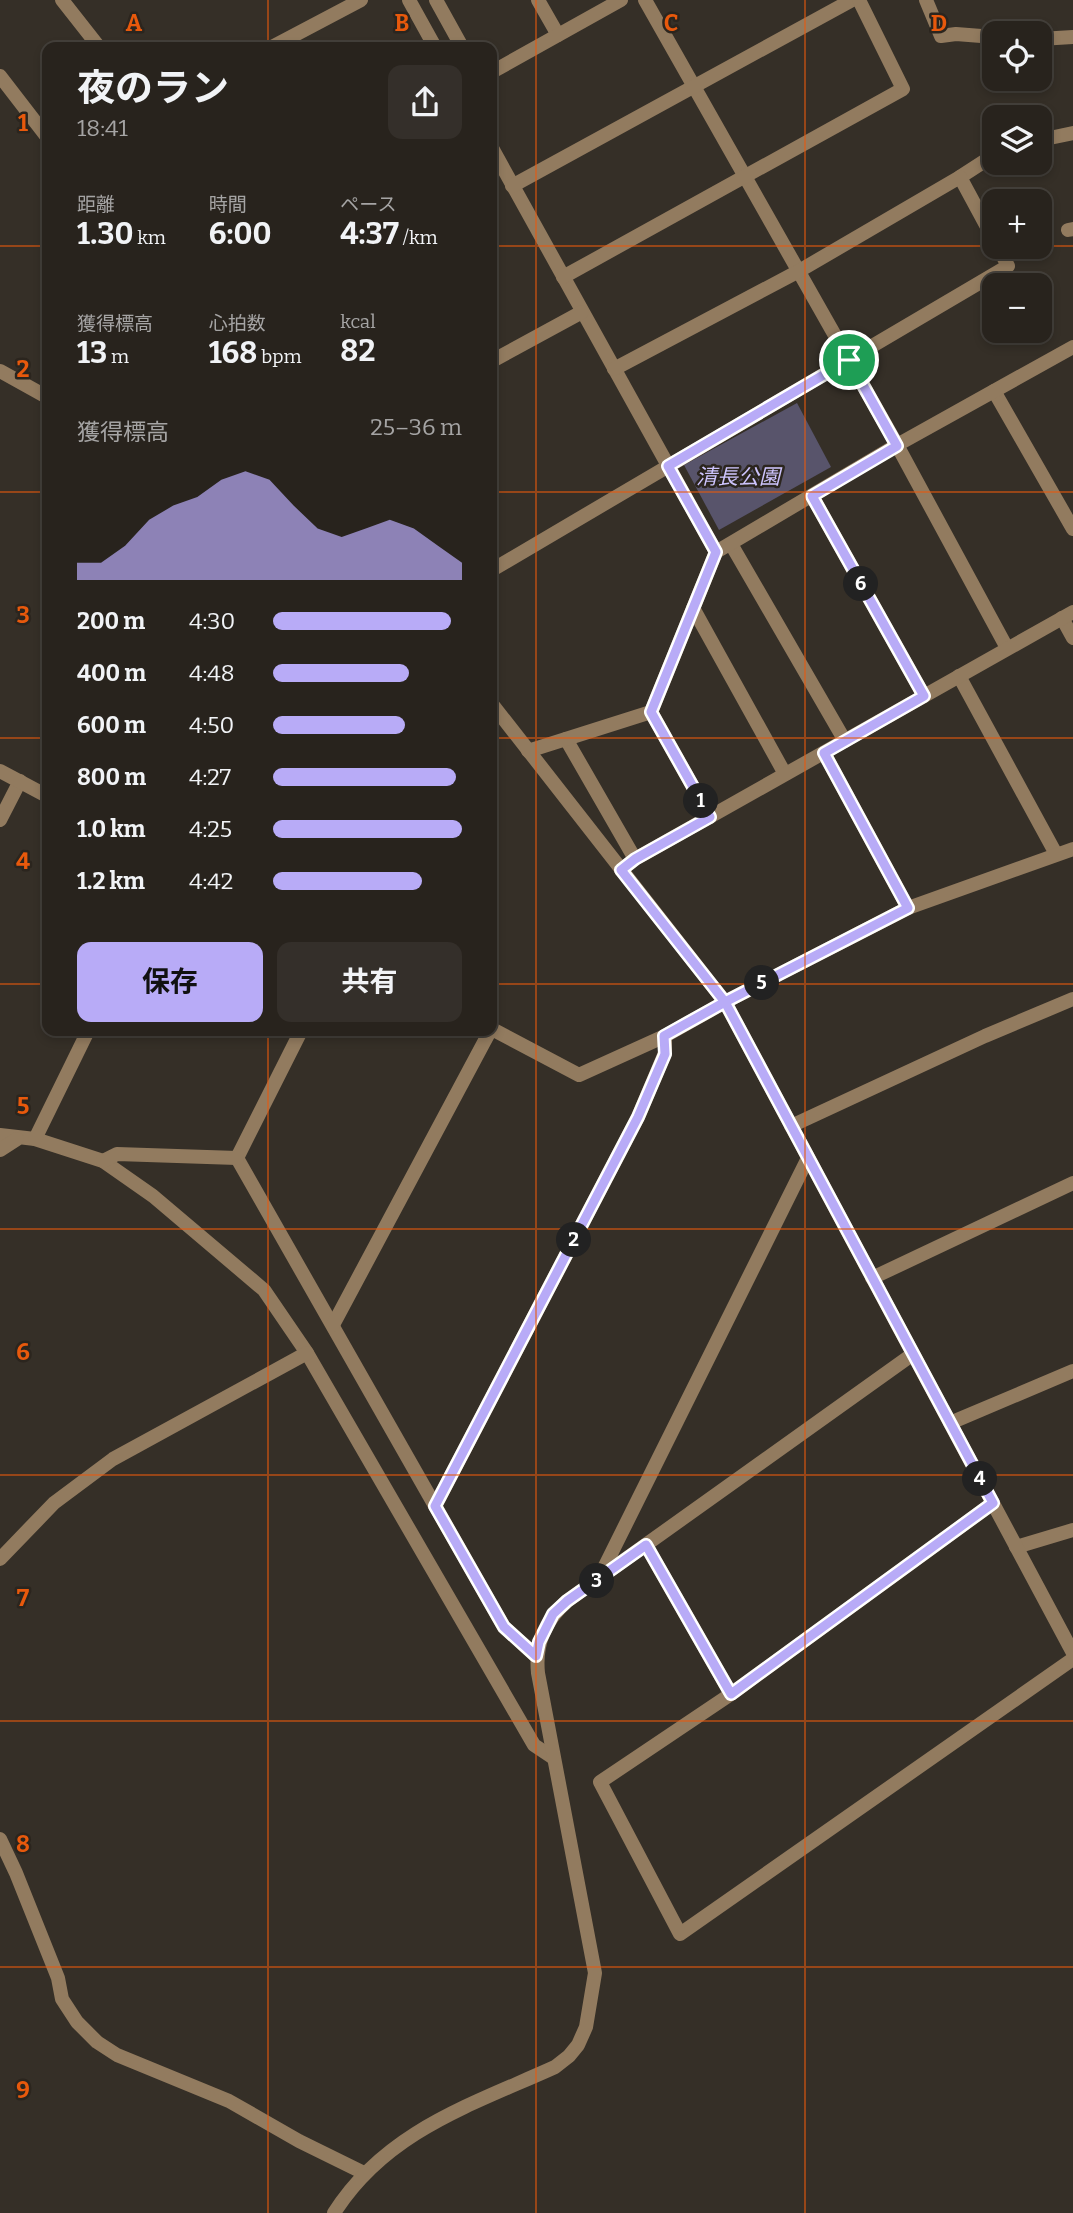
<!DOCTYPE html>
<html lang="ja">
<meta charset="utf-8">
<style>
:root{--surface:#28231d;--page:#342f2a;--text:#f1f3f6;--muted:#a5a4a4;--line:#44403b;--accent:#b8abf7}
body{margin:0;font-family:Bitter,"Noto Sans JP",serif;background:var(--page);color:var(--text);height:100vh;display:flex;flex-direction:column;font-size:26px;white-space:nowrap}
*{box-sizing:border-box;margin:0}
p{font-size:23px;color:var(--muted)}
.icon{flex:none;width:38px;height:38px;fill:none;stroke:currentColor;stroke-width:2;stroke-linecap:round;stroke-linejoin:round}
.map{position:relative;flex:1;overflow:hidden}
.drawer{position:absolute;left:42px;top:42px;width:455px;height:994px;display:flex;flex-direction:column;background:var(--surface);border-radius:14px;box-shadow:0 4px 10px #0003,0 0 0 2px var(--line)}
.drawer>*{flex:none}
.buttons{position:absolute;left:982px;top:21px;display:grid;gap:14px}
.buttons a{display:grid;place-items:center;width:70px;height:70px;border-radius:14px;background:var(--surface);box-shadow:0 4px 10px #0003,0 0 0 2px var(--line);font-size:35px}
.pin{position:absolute;display:grid;place-items:center;width:60px;height:60px;color:#fff;margin:-30px;border:4px solid #fff;border-radius:50%;box-shadow:0 2px 7px #0007}
.km{position:absolute;width:35px;height:35px;margin:-18px;border-radius:50%;background:#222;color:#fff;font-size:19px;line-height:35px;text-align:center}
.round{display:grid;place-items:center;flex:none;width:74px;height:74px;border-radius:14px;background:var(--page)}
.head{display:flex;align-items:center;justify-content:space-between;height:119px;padding:0 35px}
h1{font-size:38px;font-weight:700;line-height:52px}
.metrics{display:grid;grid-template-columns:repeat(3,1fr);gap:10px;height:119px;padding:7px 35px}
.metrics div{display:grid;align-content:center}
.metrics b{font-size:30px;font-weight:700}
.metrics small{font-size:19px;font-weight:400}
.metrics p{font-size:19px}
.chart{height:196px;padding:14px 35px}
.chart p{display:flex;justify-content:space-between}
.chart svg{width:100%;height:126px;margin-top:7px;fill:var(--accent);opacity:.7}
.action{display:flex;gap:14px;margin-top:auto;padding:14px 35px}
.action a{flex:1;height:80px;border-radius:14px;background:var(--accent);color:#111;font-size:28px;font-weight:700;line-height:80px;text-align:center}
.action a+a{background:var(--page);color:var(--text)}
ul{padding:0 35px;list-style:none;font-size:23px}
li{display:grid;grid-template-columns:112px 84px 1fr;align-items:center;height:52px}
li i{height:18px;border-radius:9px;background:var(--accent)}
.map>svg:first-child{display:block}
</style>
<div class="map">
<svg width="1073" height="2213" viewBox="0 0 1073 2213">
<rect width="100%" height="100%" fill="#352f27"/>
<path fill="#58546b" d="M 797,403 L 831,467 L 719,530 L 684,465 Z"/>
<g fill="none" stroke-linecap="round" stroke-linejoin="round">
<g stroke="#927b5f" stroke-width="14">
<path d="M 62,0 L 99,47"/>
<path d="M 409,0 L 435,47"/>
<path d="M 436,0 L 462,47"/>
<path d="M 538,0 L 558,35"/>
<path d="M 645,0 L 897,445 L 1007,648"/>
<path d="M 926,0 L 941,36 L 956,34 L 994,37"/>
<path d="M 1040,39 L 1073,37"/>
<path d="M 272,47 L 361,0"/>
<path d="M 492,72 L 621,0"/>
<path d="M 1040,140 L 1073,133"/>
<path d="M 492,148 L 716,552"/>
<path d="M 960,177 L 994,155"/>
<path d="M 512,186 L 852,0"/>
<path d="M 1068,230 L 1073,229"/>
<path d="M 563,277 L 903,89 L 859,0"/>
<path d="M 492,361 L 582,312"/>
<path d="M 614,369 L 799,271 L 960,177 L 994,240"/>
<path d="M 0,371 L 47,397"/>
<path d="M 994,391 L 1073,529"/>
<path d="M 812,496 L 924,696"/>
<path d="M 731,544 L 845,741"/>
<path d="M 492,570 L 1008,266 L 998,247"/>
<path d="M 693,608 L 785,774"/>
<path d="M 1062,618 L 1073,638"/>
<path d="M 959,676 L 1056,854"/>
<path d="M 651,712 L 710,817"/>
<path d="M 566,739 L 635,859"/>
<path d="M 528,751 L 651,712 L 716,552 L 897,445 L 1073,347"/>
<path d="M 824,753 L 908,908"/>
<path d="M 0,820 L 20,781"/>
<path d="M 621,870 L 635,859 L 1073,612"/>
<path d="M 791,1126 L 985,1036 L 1073,999"/>
<path d="M 0,1135 L 35,1139 L 103,1161 L 153,1196 L 264,1290 L 307,1353 L 534,1745 L 552,1757"/>
<path d="M 35,1139 L 88,1031"/>
<path d="M 0,1150 L 17,1139"/>
<path d="M 237,1158 L 504,1627 L 536,1656"/>
<path d="M 103,1161 L 117,1154 L 237,1158 L 301,1031"/>
<path d="M 872,1278 L 1073,1183"/>
<path d="M 333,1325 L 490,1031"/>
<path d="M 950,1423 L 1073,1371"/>
<path d="M 993,1503 L 731,1694 L 600,1782 L 680,1934 L 1073,1659"/>
<path d="M 435,1506 L 638,1117 L 665,1053 L 665,1036"/>
<path d="M 646,1545 L 731,1694"/>
<path d="M 1016,1547 L 1073,1530"/>
<path d="M 0,1559 L 54,1503 L 113,1459 L 307,1353"/>
<path d="M 598,1580 L 808,1158"/>
<path d="M 0,1839 L 16,1873 L 58,1978 L 62,1999 L 77,2022 L 97,2042 L 117,2055 L 229,2101 L 299,2141 L 364,2173"/>
</g>
<g stroke="#927b5f" stroke-width="14">
<path d="M 0,76 L 47,137"/>
<path d="M 492,704 L 725,1002 L 1073,1653"/>
<path d="M 0,771 L 47,796"/>
<path d="M 492,1029 L 579,1075 L 665,1036 L 725,1002 L 908,908 L 1073,849"/>
<path d="M 334,2213 C 386,2131 471,2105 555,2067 L 569,2056 L 578,2045 L 586,2027 L 595,1973 L 538,1673 C 535,1643 545,1621 567,1601 L 913,1354"/>
</g>
</g>
<g fill="none" stroke-linecap="round" stroke-linejoin="round">
<defs>
<path id="route" d="M 849,360 L 668,466 L 716,552 L 651,712 L 710,817 L 635,859 L 621,870 L 725,1002 L 664,1036 L 665,1054 L 638,1117 L 435,1506 L 504,1627 L 536,1656 L 539,1642 L 553,1614 L 567,1601 L 646,1545 L 731,1694 L 993,1503 L 725,1002 L 908,908 L 824,753 L 924,696 L 812,496 L 897,446 L 849,360"/>
</defs>
<use href="#route" stroke="#fff" stroke-width="14"/>
<use href="#route" stroke="#b8abf7" stroke-width="9"/>
</g>
<path fill="none" stroke="#e8590c" stroke-width="2" stroke-opacity="0.55" d="M 268,0 L 268,47M 536,0 L 536,2213M 805,0 L 805,2213M 0,246 L 47,246M 492,246 L 994,246M 1040,246 L 1073,246M 0,492 L 47,492M 492,492 L 1073,492M 0,738 L 47,738M 492,738 L 1073,738M 0,984 L 47,984M 492,984 L 1073,984M 268,1031 L 268,2213M 0,1229 L 1073,1229M 0,1475 L 1073,1475M 0,1721 L 1073,1721M 0,1967 L 1073,1967"/>
<g text-anchor="middle" stroke-width="5" stroke-linejoin="round" paint-order="stroke">
<g font-size="21" font-style="italic" fill="#cdc4fd" stroke="#2b251e">
<text x="738" y="484">清長公園</text>
</g>
</g>
<g font-size="23" text-anchor="middle" font-weight="bold" fill="#e8590c" stroke="#2b251e" stroke-width="5" stroke-linejoin="round" paint-order="stroke">
<text x="134" y="31">A</text>
<text x="402" y="31">B</text>
<text x="671" y="31">C</text>
<text x="939" y="31">D</text>
<text x="23" y="131">1</text>
<text x="23" y="377">2</text>
<text x="23" y="623">3</text>
<text x="23" y="869">4</text>
<text x="23" y="1114">5</text>
<text x="23" y="1360">6</text>
<text x="23" y="1606">7</text>
<text x="23" y="1852">8</text>
<text x="23" y="2098">9</text>
</g>
</svg>
<div class="buttons">
<a><svg class="icon" aria-label="locate" viewBox="0 0 24 24"><circle cx="12" cy="12" r="6"/><path d="M12 2v4M12 18v4M2 12h4M18 12h4"/></svg></a>
<a><svg class="icon" aria-label="layers" viewBox="0 0 24 24"><path d="M12 4l9 5-9 5-9-5zM3 14l9 5 9-5"/></svg></a>
<a>+</a>
<a>−</a>
</div>
<div class="pin" style="left:849px;top:360px;background:#1e9e55"><svg class="icon" aria-label="arrive" viewBox="0 0 24 24"><path d="M6 21V4h12l-3 4 3 4H6"/></svg></div>
<b class="km" style="left:701px;top:801px">1</b>
<b class="km" style="left:574px;top:1240px">2</b>
<b class="km" style="left:597px;top:1581px">3</b>
<b class="km" style="left:980px;top:1479px">4</b>
<b class="km" style="left:762px;top:983px">5</b>
<b class="km" style="left:861px;top:584px">6</b>
<section class="drawer">
<div class="head"><div><h1>夜のラン</h1><p>18:41</p></div><a class="round"><svg class="icon" aria-label="share" viewBox="0 0 24 24"><path d="M12 15V3M7 8l5-5 5 5M5 13v7h14v-7"/></svg></a></div>
<div class="metrics">
<div><p>距離</p><b>1.30<small> km</small></b></div>
<div><p>時間</p><b>6:00</b></div>
<div><p>ペース</p><b>4:37<small> /km</small></b></div>
</div>
<div class="metrics">
<div><p>獲得標高</p><b>13<small> m</small></b></div>
<div><p>心拍数</p><b>168<small> bpm</small></b></div>
<div><p>kcal</p><b>82</b></div>
</div>
<div class="chart"><p><span>獲得標高</span>25–36 m</p>
<svg viewBox="0 0 160 44" preserveAspectRatio="none"><path d="M0 44V38L10 38L20 32L30 23L40 18L50 15L60 9L70 6L80 9L90 18L100 26L110 29L120 26L130 23L140 26L150 32L160 38V44z"/></svg>
</div>
<ul>
<li><b>200 m</b>4:30<i style="width:94%"></i></li>
<li><b>400 m</b>4:48<i style="width:72%"></i></li>
<li><b>600 m</b>4:50<i style="width:70%"></i></li>
<li><b>800 m</b>4:27<i style="width:97%"></i></li>
<li><b>1.0 km</b>4:25<i style="width:100%"></i></li>
<li><b>1.2 km</b>4:42<i style="width:79%"></i></li>
</ul>
<div class="action"><a>保存</a><a>共有</a></div>
</section>
</div>
